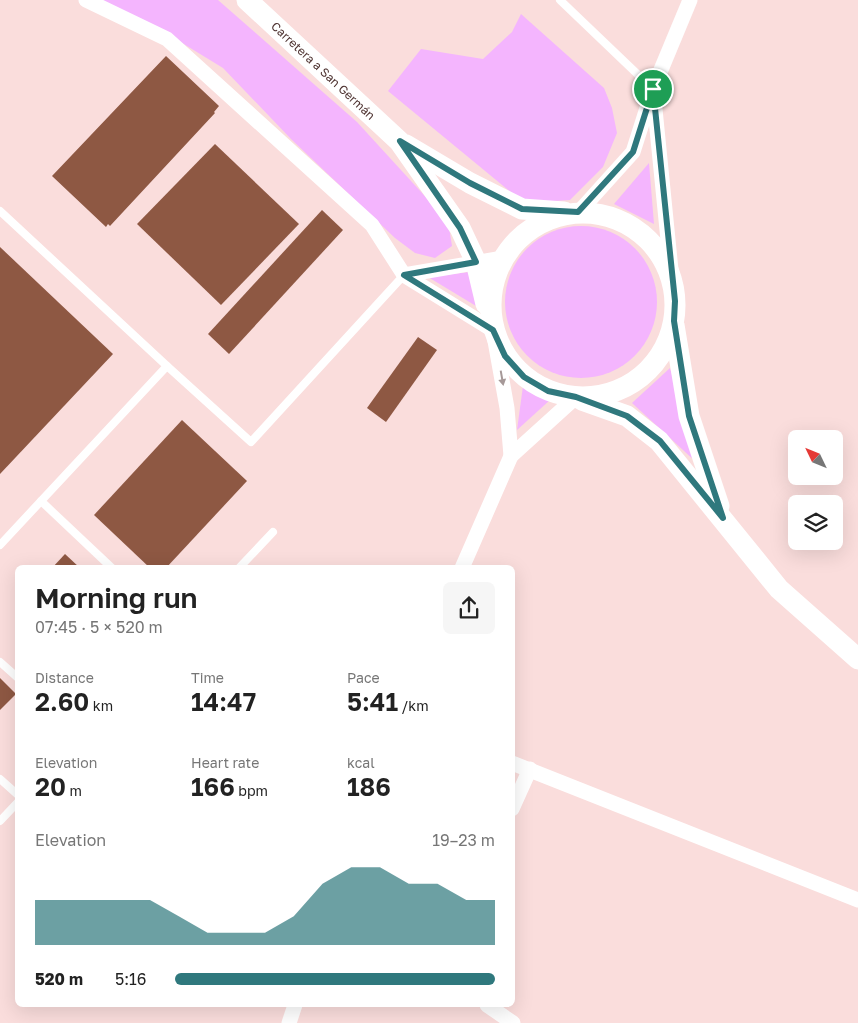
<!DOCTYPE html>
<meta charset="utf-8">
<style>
:root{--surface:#fff;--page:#f6f6f6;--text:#222;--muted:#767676;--accent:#2f787d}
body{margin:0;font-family:"Golos Text",sans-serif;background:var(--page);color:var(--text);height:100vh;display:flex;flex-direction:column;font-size:19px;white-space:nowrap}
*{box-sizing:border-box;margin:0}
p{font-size:16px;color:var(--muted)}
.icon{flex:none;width:28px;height:28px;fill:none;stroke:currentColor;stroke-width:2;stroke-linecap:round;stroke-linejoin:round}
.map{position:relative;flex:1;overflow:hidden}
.sheet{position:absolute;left:15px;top:565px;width:500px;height:442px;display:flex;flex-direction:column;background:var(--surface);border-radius:8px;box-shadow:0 5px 20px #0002}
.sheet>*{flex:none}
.needle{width:32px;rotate:313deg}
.controls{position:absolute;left:788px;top:430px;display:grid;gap:10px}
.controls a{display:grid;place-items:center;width:55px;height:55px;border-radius:8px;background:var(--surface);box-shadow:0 5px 20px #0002;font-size:25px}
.pin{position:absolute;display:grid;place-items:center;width:42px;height:42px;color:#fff;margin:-21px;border:2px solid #fff;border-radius:50%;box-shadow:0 1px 5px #0007}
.round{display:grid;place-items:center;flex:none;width:52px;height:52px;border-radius:8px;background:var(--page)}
.head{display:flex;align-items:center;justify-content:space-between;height:85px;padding:0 20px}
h1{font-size:28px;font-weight:600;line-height:38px}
.figures{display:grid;grid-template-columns:repeat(3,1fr);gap:8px;height:85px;padding:5px 20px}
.figures div{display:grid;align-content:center}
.figures b{font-size:25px;font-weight:600}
.figures small{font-size:14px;font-weight:400}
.figures p{font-size:14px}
.chart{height:140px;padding:10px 20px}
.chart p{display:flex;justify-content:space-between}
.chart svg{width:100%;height:90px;margin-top:5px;fill:var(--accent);opacity:.7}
ul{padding:0 20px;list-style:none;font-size:16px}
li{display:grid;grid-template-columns:80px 60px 1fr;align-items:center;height:38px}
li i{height:12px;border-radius:6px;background:var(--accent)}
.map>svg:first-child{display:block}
</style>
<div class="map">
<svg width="858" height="1023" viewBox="0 0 858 1023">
<rect width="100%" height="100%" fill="#fadddc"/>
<g fill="#f4b5fe">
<path d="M 101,0 L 218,0 L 357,122 L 433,205 L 449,227 L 452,246 L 435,258 L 415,253 L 395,238 L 291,139 L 223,68 L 169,35 Z"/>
<path d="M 521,14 L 604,88 L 612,108 L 617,133 L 603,167 L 570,200 L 524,203 L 388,91 L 421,49 L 483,59 L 512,32 Z"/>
<path d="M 649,163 L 654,224 L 614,204 Z"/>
<circle cx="581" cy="302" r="76"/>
<path d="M 469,272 L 476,306 L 428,277 Z"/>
<path d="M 670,368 L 696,462 L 632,403 Z"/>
<path d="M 523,386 L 550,400 L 517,430 Z"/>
</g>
<g fill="#8e5843">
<path d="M 166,56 L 219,106 L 214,112 L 215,113 L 110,226 L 108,224 L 106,227 L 52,176 Z"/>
<path d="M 215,144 L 299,224 L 221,305 L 137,224 Z"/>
<path d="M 322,210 L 343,230 L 229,354 L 208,334 Z"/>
<path d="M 0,247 L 113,354 L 0,474 Z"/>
<path d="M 418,337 L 437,350 L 386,422 L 367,408 Z"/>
<path d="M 182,420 L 247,481 L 166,568 L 150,568 L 94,515 Z"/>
<path d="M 65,554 L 80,568 L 52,568 Z"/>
<path d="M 0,678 L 16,694 L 0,710 Z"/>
</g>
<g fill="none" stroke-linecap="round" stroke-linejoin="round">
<g stroke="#fff" stroke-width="8">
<path d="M 560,0 L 653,89"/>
<path d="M 0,211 L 167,366 L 0,545"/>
<path d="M 167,366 L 251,442 L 404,275"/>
<path d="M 41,501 L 112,568"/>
<path d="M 239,568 L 273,532"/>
<path d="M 0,662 L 18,678"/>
<path d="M 0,779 L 18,795"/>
<path d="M 0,821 L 18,802"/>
</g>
<g stroke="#fff" stroke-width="15">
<path d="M 86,0 L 167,39 L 372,225 L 404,275"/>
<path d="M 653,89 L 690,0"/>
<path d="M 578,213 L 633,152 L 653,89 L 672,280"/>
<path d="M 503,258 L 404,275 L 493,330 L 507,408 L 511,456 L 576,397"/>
<path d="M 462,568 L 511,456"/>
<path d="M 512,763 L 858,900"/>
<path d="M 512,809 L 530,769"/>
<path d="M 487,1005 L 513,1023"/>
<path d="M 289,1023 L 295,1005"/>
</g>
<g stroke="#fff" stroke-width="21">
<path d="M 247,0 L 399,141 L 460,228 L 476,262 L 486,304"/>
<path d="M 406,145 L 470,183 L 522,209 L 564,212"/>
<circle cx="583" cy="305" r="92"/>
<path d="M 674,325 L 689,416 L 719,506"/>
<path d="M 582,400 L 627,416 L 659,441 L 779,589 L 858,659"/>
</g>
</g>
<defs><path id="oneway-solid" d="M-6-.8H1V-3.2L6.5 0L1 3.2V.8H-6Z" transform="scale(1.25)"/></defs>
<use fill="#a69998" href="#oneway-solid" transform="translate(502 378) rotate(80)"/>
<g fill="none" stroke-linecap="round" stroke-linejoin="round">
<defs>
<path id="route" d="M 653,89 L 675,301 L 674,321 L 689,416 L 723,518 L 660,441 L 627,416 L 576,397 L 548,391 L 524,377 L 505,356 L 493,330 L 404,275 L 476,262 L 460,228 L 400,141 L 470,183 L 522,209 L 578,212 L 633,152 Z"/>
</defs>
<use href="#route" stroke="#fff" stroke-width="10"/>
<use href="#route" stroke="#2f787d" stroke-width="6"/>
</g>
<g text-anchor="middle" stroke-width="5" stroke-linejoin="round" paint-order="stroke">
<g font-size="12" fill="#4e3331" stroke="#fff">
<text transform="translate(323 71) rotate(43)" y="4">Carretera a San Germán</text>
</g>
</g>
</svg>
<div class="controls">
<a><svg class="needle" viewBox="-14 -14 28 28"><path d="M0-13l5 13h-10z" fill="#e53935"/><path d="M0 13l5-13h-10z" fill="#767676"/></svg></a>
<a><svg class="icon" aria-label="layers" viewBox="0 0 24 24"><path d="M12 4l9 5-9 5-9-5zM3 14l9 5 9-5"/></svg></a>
</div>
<div class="pin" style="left:653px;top:89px;background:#1e9e55"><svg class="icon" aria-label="arrive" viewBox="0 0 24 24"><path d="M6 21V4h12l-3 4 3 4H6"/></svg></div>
<section class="sheet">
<div class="head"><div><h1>Morning run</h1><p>07:45 · 5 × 520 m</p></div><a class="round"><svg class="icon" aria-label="share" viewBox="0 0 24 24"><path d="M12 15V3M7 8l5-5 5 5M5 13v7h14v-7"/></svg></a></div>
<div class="figures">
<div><p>Distance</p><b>2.60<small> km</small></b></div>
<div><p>Time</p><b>14:47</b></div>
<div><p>Pace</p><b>5:41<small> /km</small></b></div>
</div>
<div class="figures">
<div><p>Elevation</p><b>20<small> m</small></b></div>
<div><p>Heart rate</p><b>166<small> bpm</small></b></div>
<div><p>kcal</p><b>186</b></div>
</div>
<div class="chart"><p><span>Elevation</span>19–23 m</p>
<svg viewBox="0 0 160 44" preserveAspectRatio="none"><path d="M0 44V22L10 22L20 22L30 22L40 22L50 30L60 38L70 38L80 38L90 30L100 14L110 6L120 6L130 14L140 14L150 22L160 22V44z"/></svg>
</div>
<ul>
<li><b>520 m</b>5:16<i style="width:100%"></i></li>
</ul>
</section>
</div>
